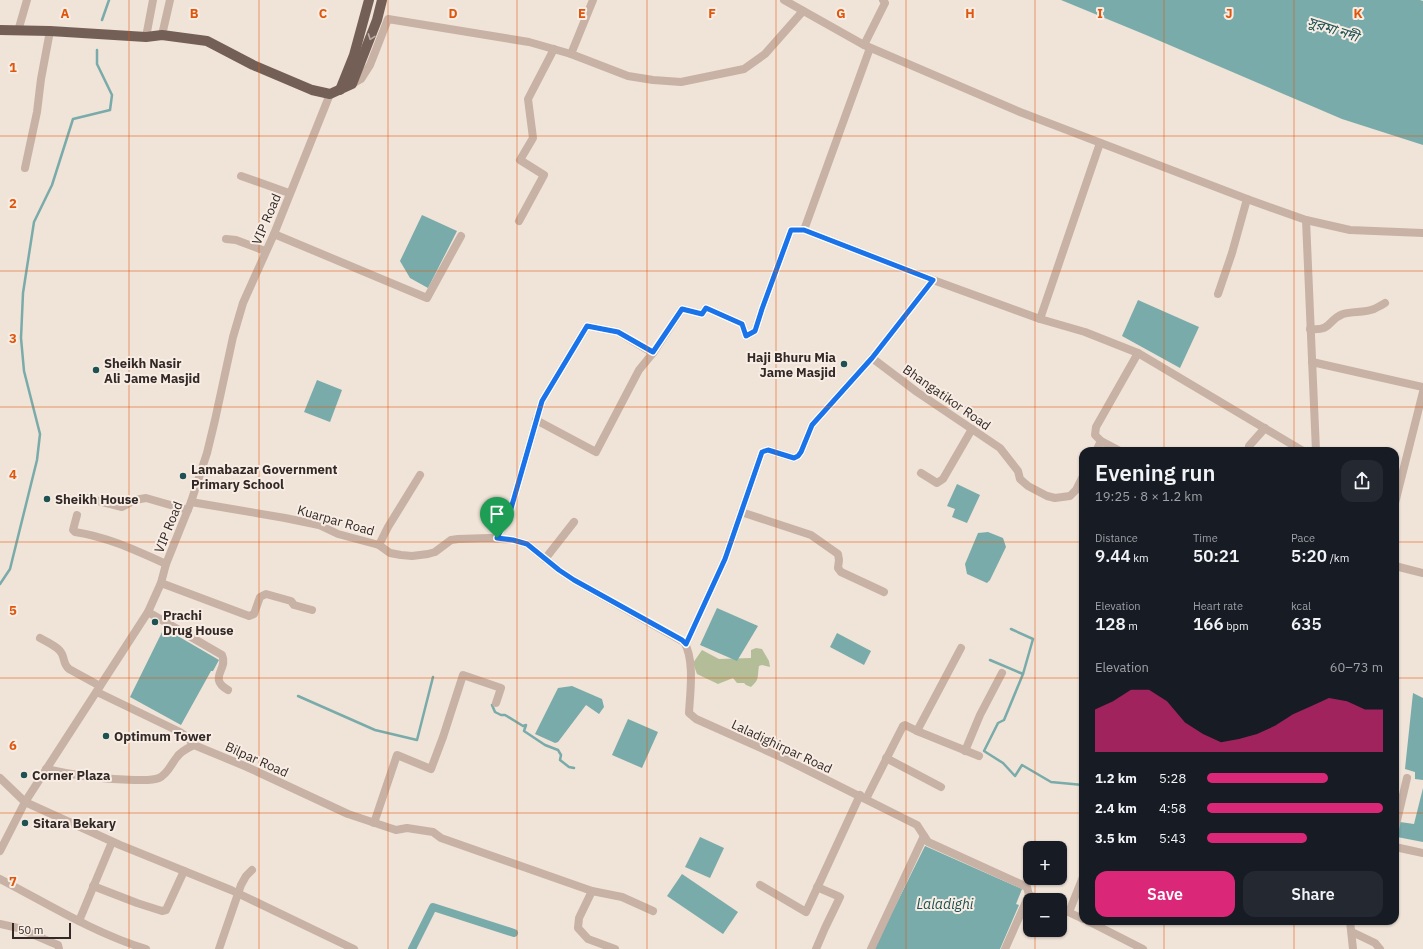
<!DOCTYPE html>
<meta charset="utf-8">
<style>
:root{--surface:#171b24;--page:#242831;--text:#f1f3f6;--muted:#9ea1a6;--accent:#db2777}
body{margin:0;font-family:"IBM Plex Sans","Noto Sans Bengali",sans-serif;background:var(--page);color:var(--text);height:100vh;display:flex;flex-direction:column;font-size:15px;white-space:nowrap}
*{box-sizing:border-box;margin:0}
p{font-size:13px;color:var(--muted)}
.icon{flex:none;width:22px;height:22px;fill:none;stroke:currentColor;stroke-width:2;stroke-linecap:round;stroke-linejoin:round}
.map{position:relative;flex:1;overflow:hidden}
.sheet{position:absolute;left:1079px;top:447px;width:320px;height:478px;display:flex;flex-direction:column;background:var(--surface);border-radius:12px;box-shadow:0 1px 3px #0004}
.sheet>*{flex:none}
.tools{position:absolute;left:1023px;top:841px;display:grid;gap:8px}
.tools a{display:grid;place-items:center;width:44px;height:44px;border-radius:8px;background:var(--surface);box-shadow:0 1px 3px #0004;font-size:20px}
.scale{position:absolute;left:12px;bottom:10px;width:59px;box-sizing:border-box;padding-left:4px;border:2px solid #332926;border-top:0;font-size:11px;line-height:14px;white-space:nowrap;color:#332926;-webkit-text-stroke:3px #f8ede4;paint-order:stroke}
.pin{position:absolute;display:grid;place-items:center;width:34px;height:34px;color:#fff;margin:-41px -17px;border-radius:50% 50% 50% 0;rotate:-45deg;box-shadow:0 0 4px #0007}
.pin .icon{rotate:45deg}
.round{display:grid;place-items:center;flex:none;width:42px;height:42px;border-radius:12px;background:var(--page)}
.headline{display:flex;align-items:center;justify-content:space-between;height:68px;padding:0 16px}
h1{font-size:22px;font-weight:600;line-height:30px}
.figures{display:grid;grid-template-columns:repeat(3,1fr);gap:6px;height:68px;padding:4px 16px}
.figures div{display:grid;align-content:center}
.figures b{font-size:17px;font-weight:600}
.figures small{font-size:11px;font-weight:400}
.figures p{font-size:11px}
.chart{height:112px;padding:8px 16px}
.chart p{display:flex;justify-content:space-between}
.chart svg{width:100%;height:72px;margin-top:4px;fill:var(--accent);opacity:.7}
.action{display:flex;gap:8px;margin-top:auto;padding:8px 16px}
.action a{flex:1;height:46px;border-radius:12px;background:var(--accent);color:#fff;font-size:16px;font-weight:600;line-height:46px;text-align:center}
.action a+a{background:var(--page);color:var(--text)}
ul{padding:0 16px;list-style:none;font-size:13px}
li{display:grid;grid-template-columns:64px 48px 1fr;align-items:center;height:30px}
li i{height:10px;border-radius:5px;background:var(--accent)}
.map>svg:first-child{display:block}
</style>
<div class="map">
<svg width="1423" height="949" viewBox="0 0 1423 949">
<rect width="100%" height="100%" fill="#f0e3d8"/>
<path fill="#b3be99" d="M 756,648 L 762,649 L 769,661 L 770,667 L 762,665 L 759,666 C 757,677 760,679 751,687 L 746,685 L 744,683 L 737,683 L 733,678 L 718,684 L 697,674 L 693,663 L 702,650 L 719,659 L 751,658 L 751,650 Z"/>
<g fill="#78abaa">
<path d="M 1061,0 L 1420,0 L 1423,1 L 1423,145 L 1342,119 L 1146,35 Z"/>
<path d="M 422,215 L 457,231 L 428,288 L 410,278 L 400,261 Z"/>
<path d="M 1138,300 L 1199,327 L 1180,368 L 1122,336 Z"/>
<path d="M 317,380 L 342,390 L 330,422 L 304,412 Z"/>
<path d="M 957,484 L 980,495 L 967,523 L 952,517 L 955,509 L 947,506 Z"/>
<path d="M 988,532 L 1003,538 L 1006,547 L 990,580 L 987,583 L 967,574 L 965,564 L 978,533 Z"/>
<path d="M 717,608 L 758,626 L 737,661 L 700,645 Z"/>
<path d="M 164,628 L 219,660 L 213,671 L 211,671 L 181,725 L 130,697 Z"/>
<path d="M 837,633 L 871,651 L 864,665 L 830,647 Z"/>
<path d="M 572,686 L 602,699 L 604,707 L 599,714 L 586,705 L 558,742 L 555,743 L 535,734 L 558,688 Z"/>
<path d="M 1413,693 L 1423,698 L 1423,780 L 1415,779 L 1415,772 L 1405,769 Z"/>
<path d="M 628,719 L 658,732 L 642,768 L 612,755 Z"/>
<path d="M 1423,788 L 1423,842 L 1397,837 L 1400,822 L 1414,824 Z"/>
<path d="M 700,837 L 724,848 L 710,878 L 685,867 Z"/>
<path d="M 925,846 L 1022,889 L 1016,904 L 1019,905 L 1000,949 L 874,949 Z"/>
<path d="M 682,874 L 738,912 L 723,934 L 667,896 Z"/>
</g>
<g fill="none" stroke-linecap="round" stroke-linejoin="round">
<g stroke="#78abaa" stroke-width="2.5">
<path d="M 102,20 L 109,0"/>
<path d="M 0,584 L 10,569 L 37,460 L 40,434 L 24,371 L 21,338 L 23,293 L 34,222 L 52,185 L 73,119 L 110,110 L 112,95 L 97,64 L 97,50"/>
<path d="M 990,660 L 1023,674 L 1033,639 L 1011,629"/>
<path d="M 1023,674 L 1004,720 L 998,723 L 984,751 L 1003,763 L 1015,776 L 1022,765 L 1051,782 L 1083,785"/>
<path d="M 298,696 L 375,730 L 417,740 L 433,677"/>
<path d="M 492,705 L 495,712 L 501,715 L 505,715 L 523,726 L 526,725 L 524,731 L 545,745 L 558,750 L 561,755 L 560,760 L 569,767 L 574,768"/>
</g>
<path stroke="#78abaa" stroke-width="8" d="M 412,949 L 433,907 L 514,933"/>
<g stroke="#c7b2a5" stroke-width="8">
<path d="M 784,0 L 864,45 L 1020,112 L 1247,199 L 1306,220 L 1316,451"/>
<path d="M 18,31 L 27,0"/>
<path d="M 162,35 L 170,0"/>
<path d="M 146,37 L 153,0"/>
<path d="M 864,45 L 885,3 L 883,0"/>
<path d="M 571,54 L 593,0"/>
<path d="M 352,84 L 361,79 L 370,65 L 388,19 L 529,42 L 571,54 L 628,76 L 653,80 L 681,82 L 744,69 L 765,54 L 803,11"/>
<path d="M 25,168 L 37,112 L 41,79 L 50,31"/>
<path d="M 241,176 L 289,193"/>
<path d="M 1306,220 L 1350,230 L 1423,233"/>
<path d="M 519,221 L 544,175 L 520,160 L 533,138 L 528,99 L 554,49"/>
<path d="M 804,230 L 870,48"/>
<path d="M 274,234 L 427,298 L 461,236"/>
<path d="M 226,239 L 236,240 L 265,251"/>
<path d="M 1218,294 L 1232,253 L 1247,199"/>
<path d="M 1040,319 L 1100,143"/>
<path d="M 1310,329 C 1333,331 1327,320 1343,314 C 1353,311 1364,313 1374,309 C 1378,307 1382,305 1385,303"/>
<path d="M 872,358 L 917,392 L 1000,448 L 1018,471 L 1020,479 L 1028,486 L 1047,496 L 1055,498 L 1070,496 L 1076,490 L 1083,476"/>
<path d="M 1312,362 L 1423,387"/>
<path d="M 536,420 L 596,452 L 639,370 L 653,353 L 682,309 L 702,314 L 706,308 L 742,324 L 746,336 L 755,331 L 762,309 L 791,230 L 804,230 L 933,280 L 1040,319 L 1085,332 L 1138,353 L 1303,451"/>
<path d="M 1096,451 L 1101,441"/>
<path d="M 1120,451 L 1101,441 L 1095,435 L 1096,427 L 1138,353"/>
<path d="M 1248,451 L 1249,446 L 1265,428"/>
<path d="M 921,473 L 937,483 L 943,479 L 972,429"/>
<path d="M 86,498 L 122,507 L 135,500 L 146,498 L 188,510"/>
<path d="M 191,502 L 285,518 L 319,525 L 338,534 L 379,545 L 390,553 L 401,555 L 412,556 L 428,554 L 435,552 L 451,540 L 458,539 L 489,538 L 513,540 L 527,544 L 559,570 L 574,580 L 684,642 C 695,660 690,693 689,713 L 696,719 L 783,758 L 917,825 L 928,842 L 1027,887 L 1029,895 L 1041,900"/>
<path d="M 1395,503 L 1423,392"/>
<path d="M 741,512 L 811,535 L 838,554 L 839,560 L 838,568 L 841,572 L 884,592"/>
<path d="M 77,515 L 73,530 L 75,532 C 108,537 137,551 166,564"/>
<path d="M 497,538 L 510,512 L 542,401 L 587,326 L 618,332 L 653,353"/>
<path d="M 379,545 L 388,527 L 420,475"/>
<path d="M 545,559 L 574,522"/>
<path d="M 1395,566 L 1423,573"/>
<path d="M 161,583 L 249,616 L 254,614 L 260,597 L 266,594 L 291,601 L 294,605 L 312,610"/>
<path d="M 148,612 L 222,655 C 229,669 207,678 228,690"/>
<path d="M 40,638 C 47,642 59,647 62,654 C 65,660 63,664 69,669 L 100,686"/>
<path d="M 686,644 L 725,559 L 762,452 L 768,450 L 794,458 L 798,456 L 801,452 L 812,425 L 872,358 L 933,280"/>
<path d="M 97,692 L 180,732 L 187,737 L 194,745"/>
<path d="M 917,731 L 979,756"/>
<path d="M 965,751 L 980,715 L 1002,673"/>
<path d="M 886,758 L 941,787"/>
<path d="M 46,769 C 75,776 104,779 134,780 C 142,780 152,781 159,778 C 168,774 171,764 177,757 C 181,751 188,748 194,745 L 247,767 L 348,814 L 396,830 L 407,828 L 433,832 L 441,838 L 592,891 L 622,897 L 653,911"/>
<path d="M 0,778 L 25,802 L 120,845 L 231,890 L 354,949"/>
<path d="M 866,799 L 903,726 L 905,725 L 917,731 L 961,648"/>
<path d="M 374,823 L 397,755 L 431,769 L 443,737 L 463,675 L 501,688 L 496,703"/>
<path d="M 1395,829 L 1407,778"/>
<path d="M 1395,847 L 1423,853"/>
<path d="M 0,851 L 25,802 L 148,612 L 161,583 L 166,564 L 191,502 L 207,453 L 215,420 L 233,337 L 243,303 L 274,234 L 330,94"/>
<path d="M 0,879 C 48,904 94,933 146,949"/>
<path d="M 760,885 L 806,912 L 860,795"/>
<path d="M 93,886 L 137,903 L 162,911 L 166,910 L 184,871"/>
<path d="M 592,891 L 579,918 L 578,928 L 588,939 L 615,949"/>
<path d="M 1060,908 L 1083,919"/>
<path d="M 1069,912 L 1083,877"/>
<path d="M 79,921 L 112,842"/>
<path d="M 1088,921 L 1143,949"/>
<path d="M 1350,921 L 1353,949"/>
<path d="M 0,924 L 18,928 L 53,943 L 58,945 L 59,949"/>
<path d="M 1352,932 L 1375,943 L 1380,949"/>
<path d="M 219,949 L 241,885 L 246,876 L 252,870"/>
<path d="M 816,949 L 825,928 L 840,897 L 817,887"/>
<path d="M 871,949 L 924,836"/>
<path d="M 1005,949 L 1029,895"/>
</g>
<g stroke="#745f57" stroke-width="10">
<path d="M 0,30 L 50,31 L 146,37 L 162,35 L 207,41 L 253,65 L 312,90 L 330,94 L 352,84 L 377,20 L 382,0"/>
<path d="M 340,90 L 354,55 L 369,0"/>
</g>
</g>
<defs><path id="oneway-chevron" d="M-2-3.5L2.5 0L-2 3.5" fill="none" stroke-width="1.6" stroke-linecap="round" stroke-linejoin="round"/></defs>
<use stroke="#bdada5" href="#oneway-chevron" transform="translate(371 37) rotate(110)"/>
<g fill="none" stroke-linecap="round" stroke-linejoin="round">
<defs>
<path id="route" d="M 791,230 L 804,230 L 933,280 L 872,358 L 812,425 L 801,452 L 798,456 L 794,458 L 768,450 L 762,452 L 725,559 L 686,644 L 682,640 L 574,580 L 559,570 L 527,544 L 513,540 L 497,538 L 510,512 L 542,401 L 587,326 L 618,332 L 653,352 L 682,309 L 702,314 L 706,308 L 742,324 L 746,336 L 755,331 L 762,309 Z"/>
</defs>
<use href="#route" stroke="#fff" stroke-width="8"/>
<use href="#route" stroke="#1a73e8" stroke-width="5"/>
</g>
<path fill="none" stroke="#df570d" stroke-width="1" stroke-opacity="0.55" d="M 129,0 L 129,949M 259,0 L 259,949M 388,0 L 388,949M 517,0 L 517,949M 647,0 L 647,949M 776,0 L 776,949M 906,0 L 906,949M 1035,0 L 1035,848M 1164,0 L 1164,451M 1294,0 L 1294,451M 0,136 L 1423,136M 0,271 L 1423,271M 0,407 L 1423,407M 0,542 L 1083,542M 1395,542 L 1423,542M 0,678 L 1083,678M 1395,678 L 1423,678M 0,813 L 1083,813M 1395,813 L 1423,813M 1035,878 L 1035,900M 1164,921 L 1164,949M 1294,921 L 1294,949M 1035,930 L 1035,949"/>
<g fill="#1e5252" stroke="#f8ede4" stroke-width="1.5">
<circle cx="844" cy="364" r="4"/>
<circle cx="96" cy="370" r="4"/>
<circle cx="183" cy="476" r="4"/>
<circle cx="47" cy="499" r="4"/>
<circle cx="155" cy="622" r="4"/>
<circle cx="106" cy="736" r="4"/>
<circle cx="24" cy="775" r="4"/>
<circle cx="25" cy="823" r="4"/>
</g>
<g text-anchor="middle" stroke-width="4" stroke-linejoin="round" paint-order="stroke">
<g font-size="13" fill="#332926" stroke="#f8ede4">
<text transform="translate(266 219) rotate(-67)" y="5">VIP Road</text>
<text transform="translate(947 397) rotate(35)" y="5">Bhangatikor Road</text>
<text transform="translate(336 520) rotate(16)" y="5">Kuarpar Road</text>
<text transform="translate(168 527) rotate(-68)" y="5">VIP Road</text>
<text transform="translate(782 746) rotate(25)" y="5">Laladighirpar Road</text>
<text transform="translate(257 759) rotate(24)" y="5">Bilpar Road</text>
</g>
<g font-size="13" font-weight="bold" fill="#332926" stroke="#f8ede4" text-anchor="start">
<text x="836" y="362" text-anchor="end">Haji Bhuru Mia<tspan x="836" dy="15">Jame Masjid</tspan></text>
<text x="104" y="368">Sheikh Nasir<tspan x="104" dy="15">Ali Jame Masjid</tspan></text>
<text x="191" y="474">Lamabazar Government<tspan x="191" dy="15">Primary School</tspan></text>
<text x="55" y="504">Sheikh House</text>
<text x="163" y="620">Prachi<tspan x="163" dy="15">Drug House</tspan></text>
<text x="114" y="741">Optimum Tower</text>
<text x="32" y="780">Corner Plaza</text>
<text x="33" y="828">Sitara Bekary</text>
</g>
<g font-size="14" font-style="italic" fill="#1e5252" stroke="#f8ede4">
<text transform="translate(1333 29) rotate(18)" y="5">সুরমা নদী</text>
<text x="945" y="909">Laladighi</text>
</g>
</g>
<g font-size="13" text-anchor="middle" font-weight="bold" fill="#df570d" stroke="#f8ede4" stroke-width="4" stroke-linejoin="round" paint-order="stroke">
<text x="65" y="18">A</text>
<text x="194" y="18">B</text>
<text x="323" y="18">C</text>
<text x="453" y="18">D</text>
<text x="582" y="18">E</text>
<text x="712" y="18">F</text>
<text x="841" y="18">G</text>
<text x="970" y="18">H</text>
<text x="1100" y="18">I</text>
<text x="1229" y="18">J</text>
<text x="1358" y="18">K</text>
<text x="13" y="72">1</text>
<text x="13" y="208">2</text>
<text x="13" y="343">3</text>
<text x="13" y="479">4</text>
<text x="13" y="615">5</text>
<text x="13" y="750">6</text>
<text x="13" y="886">7</text>
</g>
</svg>
<div class="tools">
<a>+</a>
<a>−</a>
</div>
<div class="scale">50 m</div>
<div class="pin" style="left:497px;top:538px;background:#1e9e55"><svg class="icon" aria-label="arrive" viewBox="0 0 24 24"><path d="M6 21V4h12l-3 4 3 4H6"/></svg></div>
<section class="sheet">
<div class="headline"><div><h1>Evening run</h1><p>19:25 · 8 × 1.2 km</p></div><a class="round"><svg class="icon" aria-label="share" viewBox="0 0 24 24"><path d="M12 15V3M7 8l5-5 5 5M5 13v7h14v-7"/></svg></a></div>
<div class="figures">
<div><p>Distance</p><b>9.44<small> km</small></b></div>
<div><p>Time</p><b>50:21</b></div>
<div><p>Pace</p><b>5:20<small> /km</small></b></div>
</div>
<div class="figures">
<div><p>Elevation</p><b>128<small> m</small></b></div>
<div><p>Heart rate</p><b>166<small> bpm</small></b></div>
<div><p>kcal</p><b>635</b></div>
</div>
<div class="chart"><p><span>Elevation</span>60–73 m</p>
<svg viewBox="0 0 160 44" preserveAspectRatio="none"><path d="M0 44V18L10 13L20 6L30 6L40 13L50 26L60 33L70 38L80 36L90 33L100 28L110 21L120 16L130 11L140 13L150 18L160 18V44z"/></svg>
</div>
<ul>
<li><b>1.2 km</b>5:28<i style="width:69%"></i></li>
<li><b>2.4 km</b>4:58<i style="width:100%"></i></li>
<li><b>3.5 km</b>5:43<i style="width:57%"></i></li>
</ul>
<div class="action"><a>Save</a><a>Share</a></div>
</section>
</div>
